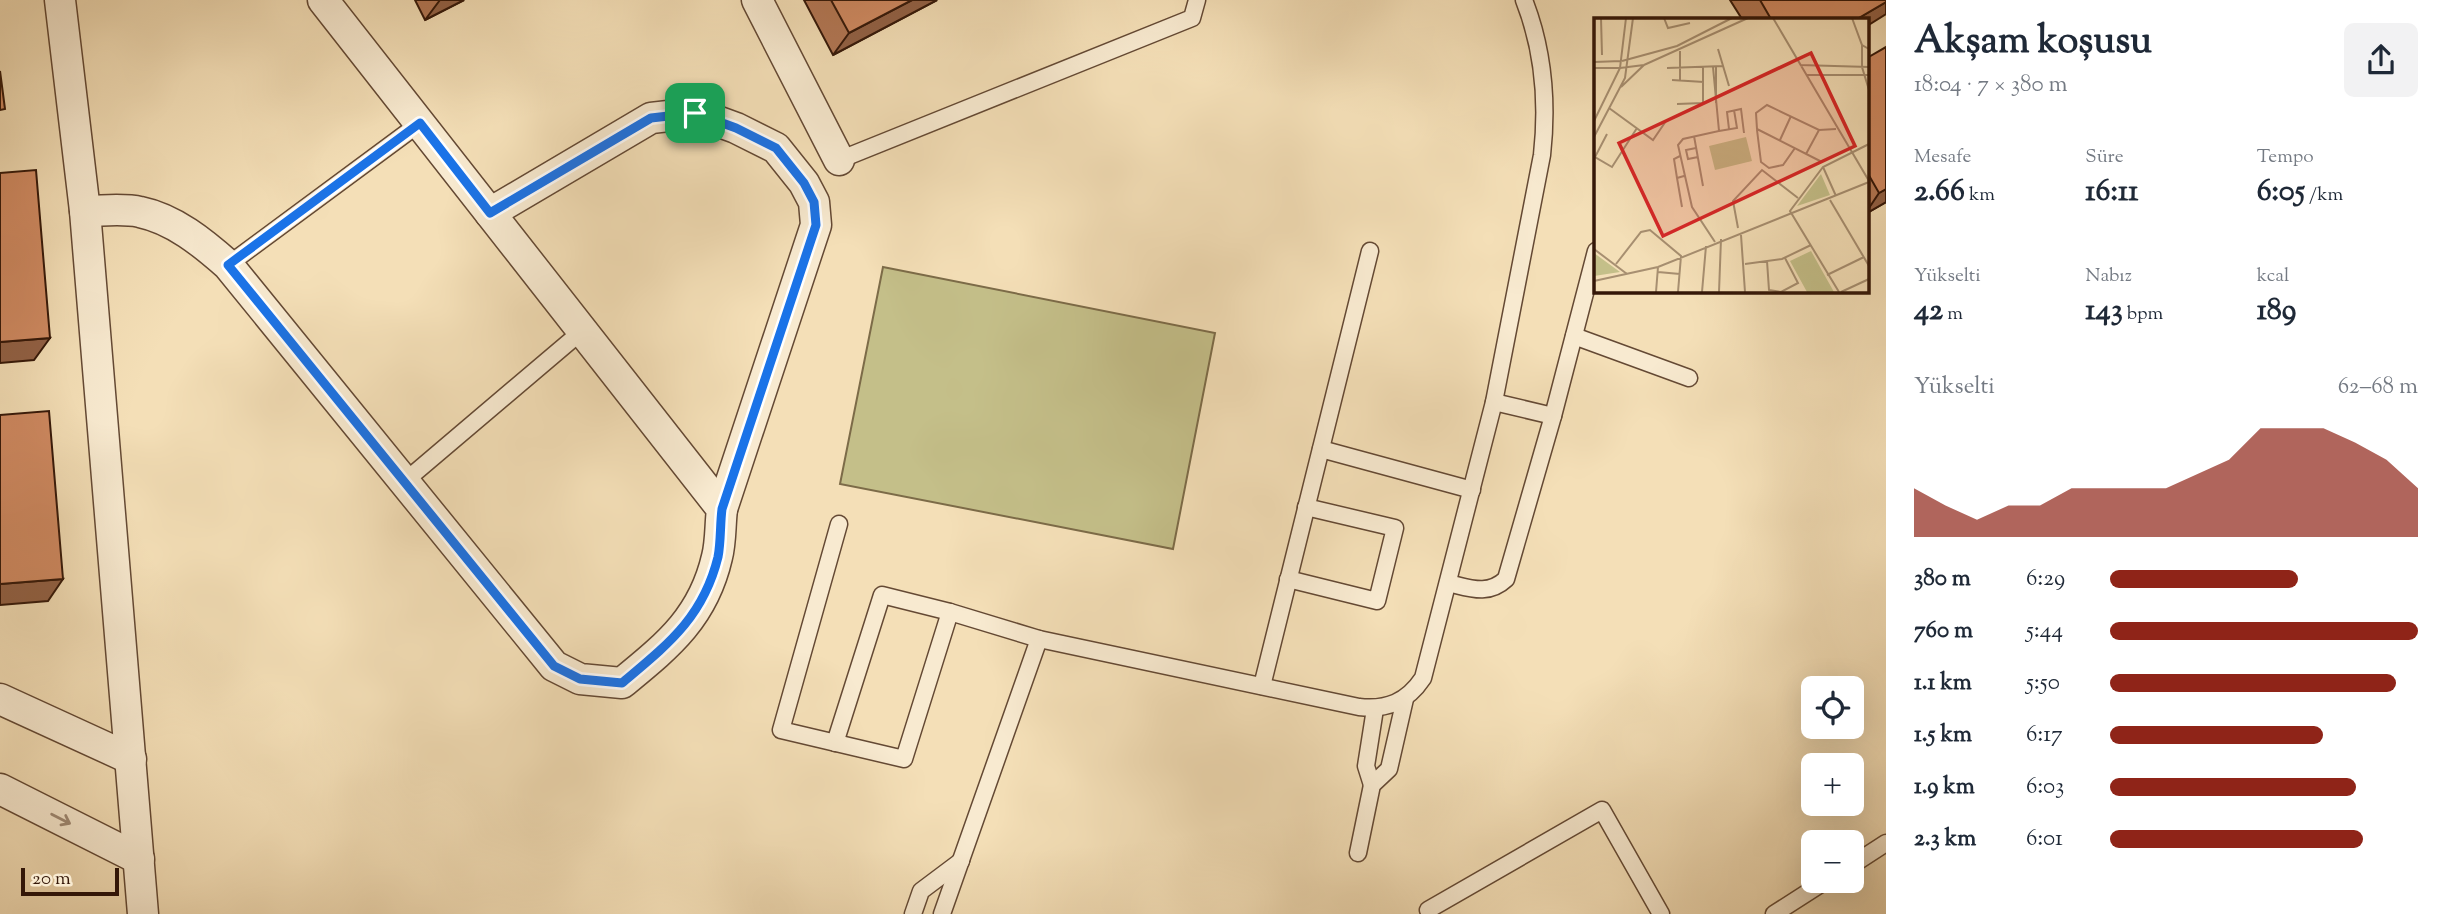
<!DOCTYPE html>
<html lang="tr">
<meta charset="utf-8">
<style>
:root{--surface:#fff;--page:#f2f2f3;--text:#1f2937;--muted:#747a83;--accent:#8f2418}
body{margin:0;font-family:"Sorts Mill Goudy",serif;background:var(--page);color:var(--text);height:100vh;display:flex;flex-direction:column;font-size:26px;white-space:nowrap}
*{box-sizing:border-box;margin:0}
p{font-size:23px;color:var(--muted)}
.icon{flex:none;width:38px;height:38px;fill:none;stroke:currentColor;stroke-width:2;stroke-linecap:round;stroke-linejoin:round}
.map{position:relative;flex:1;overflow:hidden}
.drawer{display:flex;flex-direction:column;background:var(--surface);width:560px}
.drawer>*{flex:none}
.fabs{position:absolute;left:1801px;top:676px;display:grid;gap:14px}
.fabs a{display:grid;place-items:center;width:63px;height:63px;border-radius:10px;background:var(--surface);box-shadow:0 7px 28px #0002;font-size:35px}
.scale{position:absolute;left:21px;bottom:18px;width:98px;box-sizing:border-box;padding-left:7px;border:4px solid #341708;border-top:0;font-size:19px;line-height:24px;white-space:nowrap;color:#341708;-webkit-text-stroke:5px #f8ead0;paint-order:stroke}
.pin{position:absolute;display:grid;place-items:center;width:60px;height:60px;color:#fff;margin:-30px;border-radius:14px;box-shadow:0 4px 10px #0006}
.round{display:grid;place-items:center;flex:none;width:74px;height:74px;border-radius:10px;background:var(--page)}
.head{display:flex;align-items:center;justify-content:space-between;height:119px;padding:0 28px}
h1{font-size:38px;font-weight:800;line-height:52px}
.metrics{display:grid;grid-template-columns:repeat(3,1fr);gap:10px;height:119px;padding:7px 28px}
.metrics div{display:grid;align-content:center}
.metrics b{font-size:30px;font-weight:800}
.metrics small{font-size:19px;font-weight:400}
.metrics p{font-size:19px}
.chart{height:196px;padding:14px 28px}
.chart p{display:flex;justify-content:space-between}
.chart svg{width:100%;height:126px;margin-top:7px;fill:var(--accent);opacity:.7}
ul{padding:0 28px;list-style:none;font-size:23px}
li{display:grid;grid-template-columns:112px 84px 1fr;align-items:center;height:52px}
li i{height:18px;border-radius:9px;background:var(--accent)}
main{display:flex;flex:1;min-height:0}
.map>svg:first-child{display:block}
</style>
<main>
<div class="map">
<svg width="1886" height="914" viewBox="0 0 1886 914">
<rect width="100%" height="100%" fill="#f4dfb7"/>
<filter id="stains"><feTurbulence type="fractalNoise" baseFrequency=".00286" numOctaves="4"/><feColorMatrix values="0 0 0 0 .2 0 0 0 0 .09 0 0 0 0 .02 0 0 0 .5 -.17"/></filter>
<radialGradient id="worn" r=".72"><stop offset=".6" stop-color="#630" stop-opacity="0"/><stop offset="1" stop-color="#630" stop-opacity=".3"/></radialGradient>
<path fill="#c4bf89" stroke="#7c6b48" stroke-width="2" d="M 883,267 L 1215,333 L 1173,549 L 840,484 Z"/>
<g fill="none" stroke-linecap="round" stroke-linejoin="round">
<defs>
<g id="service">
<path d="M 839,160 L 1192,18 L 1197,0"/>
<path d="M 228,265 L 420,123"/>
<path d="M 1574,336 L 1689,378"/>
<path d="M 1494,402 L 1553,416 L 1596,251"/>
<path d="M 1321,449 L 1472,490"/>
<path d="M 404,482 L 582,331"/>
<path d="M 839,524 L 781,730 L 904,759 L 950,612"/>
<path d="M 1288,579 L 1377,601 L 1395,528 L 1306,507"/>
<path d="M 1448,583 C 1470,588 1488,596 1506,579 L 1553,416"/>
<path d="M 1262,686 L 1370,251"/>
<path d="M 835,743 L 882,595 L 950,612 L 1039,639"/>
<path d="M 1372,785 L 1366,766 L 1375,709"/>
<path d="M 1358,853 L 1372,785 L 1389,769 L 1405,699"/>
<path d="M 1852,865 L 1886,843"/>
<path d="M 1428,910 L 1602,810 L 1661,914"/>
<path d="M 913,914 L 921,891 L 961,861"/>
<path d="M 942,914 L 1039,639 L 1359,707 C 1387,710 1407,702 1423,678 L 1494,402 L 1542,155 C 1548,101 1544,51 1524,0"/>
<path d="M 1774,914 L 1827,880"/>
</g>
<g id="minor">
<path d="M 60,0 L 85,211 L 143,914"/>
<path d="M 757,0 L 839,160"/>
<path d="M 85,211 C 103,211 123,208 140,212 C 174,219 203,243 228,265 L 554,666 L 580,679 L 622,683 C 667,646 703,618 717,557 C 721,542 720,525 722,509 L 323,0"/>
<path d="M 490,213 L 651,118 L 695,113 L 736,128 L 776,148 L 804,183 L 814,202 L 816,225 L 722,509"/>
<path d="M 0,699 L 131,759"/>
<path d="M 0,789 L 139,859"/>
</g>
</defs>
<use href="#service" stroke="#644934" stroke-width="19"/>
<use href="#minor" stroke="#644934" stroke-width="33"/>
<use href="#service" stroke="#f8ead0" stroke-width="16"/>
<use href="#minor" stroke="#f8ead0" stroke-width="30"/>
</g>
<g fill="#b37754" stroke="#341708" stroke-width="2">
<path d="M 415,0 L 464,0 L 425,20 Z"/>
<path d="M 804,0 L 937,0 L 833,55 Z"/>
<path d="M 1730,0 L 1886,0 L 1867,19 L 1742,19 Z"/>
<path d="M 1867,58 L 1886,202 L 1867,213 Z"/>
</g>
<g fill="#926145" stroke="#341708" stroke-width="2">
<path d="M 440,0 L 464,0 L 425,20 Z"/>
<path d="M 912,0 L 937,0 L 833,55 L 849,33 Z"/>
<path d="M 1886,2 L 1886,14 L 1867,26 L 1867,19 L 1857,19 Z"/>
<path d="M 1886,189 L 1886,202 L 1867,213 L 1867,211 L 1879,193 Z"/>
<path d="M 50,338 L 34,360 L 0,363 L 0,342 Z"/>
<path d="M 63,579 L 48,601 L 0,605 L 0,584 Z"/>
</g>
<g fill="#d08a62" stroke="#341708" stroke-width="2">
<path d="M 831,0 L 912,0 L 849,33 Z"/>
<path d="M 1760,0 L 1886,0 L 1886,2 L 1857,19 L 1771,19 Z"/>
<path d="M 1886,47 L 1886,189 L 1879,193 L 1867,172 L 1867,58 Z"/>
<path d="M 0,71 L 5,109 L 0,110 Z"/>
<path d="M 36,170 L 50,338 L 0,342 L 0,173 Z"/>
<path d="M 49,411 L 63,579 L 0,584 L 0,415 Z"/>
</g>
<defs><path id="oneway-shaft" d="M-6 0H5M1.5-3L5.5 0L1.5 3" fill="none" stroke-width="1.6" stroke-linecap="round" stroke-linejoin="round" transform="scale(1.75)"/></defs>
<use stroke="#a08b76" href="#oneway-shaft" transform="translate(61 819) rotate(27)"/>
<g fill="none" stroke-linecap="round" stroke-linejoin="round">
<defs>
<path id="route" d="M 695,113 L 736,128 L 776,148 L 804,183 L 814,202 L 816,225 L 722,509 C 720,524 721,542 718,557 C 703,618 667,645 622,683 L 580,679 L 554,666 L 228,265 L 420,123 L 490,213 L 651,118 Z"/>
</defs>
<use href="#route" stroke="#fff" stroke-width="14"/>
<use href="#route" stroke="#1a73e8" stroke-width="9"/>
</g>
<g transform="translate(1594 18)">
<rect width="275" height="275" fill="#f4dfb7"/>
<path d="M 152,119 L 158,143 L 121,152 L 115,128 ZM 227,156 L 236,177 L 203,188 ZM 217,233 L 240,274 L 213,274 L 196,243 ZM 0,235 L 26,254 L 0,258 Z" fill="#c4bf89"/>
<path fill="none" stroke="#a78f71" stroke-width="2" d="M 7,0 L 8,37M 70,0 L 74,10 L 96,5M 179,0 L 275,163M 258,0 L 268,27 L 275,31M 268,27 L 268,49 L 275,72M 124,31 L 135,68M 28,43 L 83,28 L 138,0M 0,44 L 27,43M 206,47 L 275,49M 119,49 L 125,113 L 89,121 L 84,127 L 98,189 L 121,224M 122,49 L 122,85M 0,50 L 26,50M 26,50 L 50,47 L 154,0M 73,50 L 129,48M 212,57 L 275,57M 78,62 L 110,64M 86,63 L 86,33M 27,69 L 50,47M 83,86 L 109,85 L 109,49M 15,90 L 59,122 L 72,103M 0,103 L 26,50 L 32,0M 135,111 L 133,94 L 147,91 L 150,115M 163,112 L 167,144 L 175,150 L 189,147 L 201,130M 125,113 L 143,110 L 140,92M 13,116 L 1,139 L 18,149 L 43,110M 100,118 L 109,168M 0,119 L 31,60 L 39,0M 186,122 L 197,98M 102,130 L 92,132 L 94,141 L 104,139M 212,136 L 225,112M 228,144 L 163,111 L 162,95 L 173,87 L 225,112 L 242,111M 229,149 L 242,178M 83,160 L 80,141 L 86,138M 236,182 L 275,248M 88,189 L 83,160 L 90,158M 144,210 L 139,183 L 168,152 L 204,180M 147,217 L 151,274M 0,231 L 33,256M 173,243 L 175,272 L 187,274 L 204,265 L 191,240M 22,246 L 47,214 L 56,212 L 87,238 L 84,274M 151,246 L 188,241 L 217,227M 64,254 L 86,256M 233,257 L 270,239M 0,263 L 64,249 L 275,164M 62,274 L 64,249M 108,274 L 112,228M 125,274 L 127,221M 245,274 L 196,193 L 229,149 L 275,126M 247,274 L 275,261"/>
<path fill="#d62828" fill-opacity="0.15" stroke="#d62828" stroke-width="3.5" d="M 217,35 L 261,128 L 69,218 L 25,125 Z"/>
<rect width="275" height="275" fill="none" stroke="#341708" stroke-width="3.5"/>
</g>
<rect width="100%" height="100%" filter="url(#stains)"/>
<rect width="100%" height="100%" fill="url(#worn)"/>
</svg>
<div class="fabs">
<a><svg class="icon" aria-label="locate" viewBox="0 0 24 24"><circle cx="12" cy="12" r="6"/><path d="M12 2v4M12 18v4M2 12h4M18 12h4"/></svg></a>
<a>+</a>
<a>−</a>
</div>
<div class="scale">20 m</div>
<div class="pin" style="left:695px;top:113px;background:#1e9e55"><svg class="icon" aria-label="arrive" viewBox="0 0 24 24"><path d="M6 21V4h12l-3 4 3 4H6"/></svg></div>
</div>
<section class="drawer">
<div class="head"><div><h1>Akşam koşusu</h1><p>18:04 · 7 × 380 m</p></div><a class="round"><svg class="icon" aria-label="share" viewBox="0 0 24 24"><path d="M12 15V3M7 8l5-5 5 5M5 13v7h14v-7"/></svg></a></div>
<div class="metrics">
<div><p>Mesafe</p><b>2.66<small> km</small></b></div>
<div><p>Süre</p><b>16:11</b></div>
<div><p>Tempo</p><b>6:05<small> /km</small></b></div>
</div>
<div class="metrics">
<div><p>Yükselti</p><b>42<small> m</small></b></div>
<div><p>Nabız</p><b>143<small> bpm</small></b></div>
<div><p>kcal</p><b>189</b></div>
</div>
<div class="chart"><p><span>Yükselti</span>62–68 m</p>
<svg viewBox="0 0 160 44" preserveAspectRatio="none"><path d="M0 44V27L10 33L20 38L30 33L40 33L50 27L60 27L70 27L80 27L90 22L100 17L110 6L120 6L130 6L140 11L150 17L160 27V44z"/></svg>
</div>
<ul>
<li><b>380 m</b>6:29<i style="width:61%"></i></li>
<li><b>760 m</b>5:44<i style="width:100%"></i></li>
<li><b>1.1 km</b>5:50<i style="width:93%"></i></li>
<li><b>1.5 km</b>6:17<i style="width:69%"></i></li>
<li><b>1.9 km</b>6:03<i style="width:80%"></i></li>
<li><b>2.3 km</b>6:01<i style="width:82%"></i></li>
</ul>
</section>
</main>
